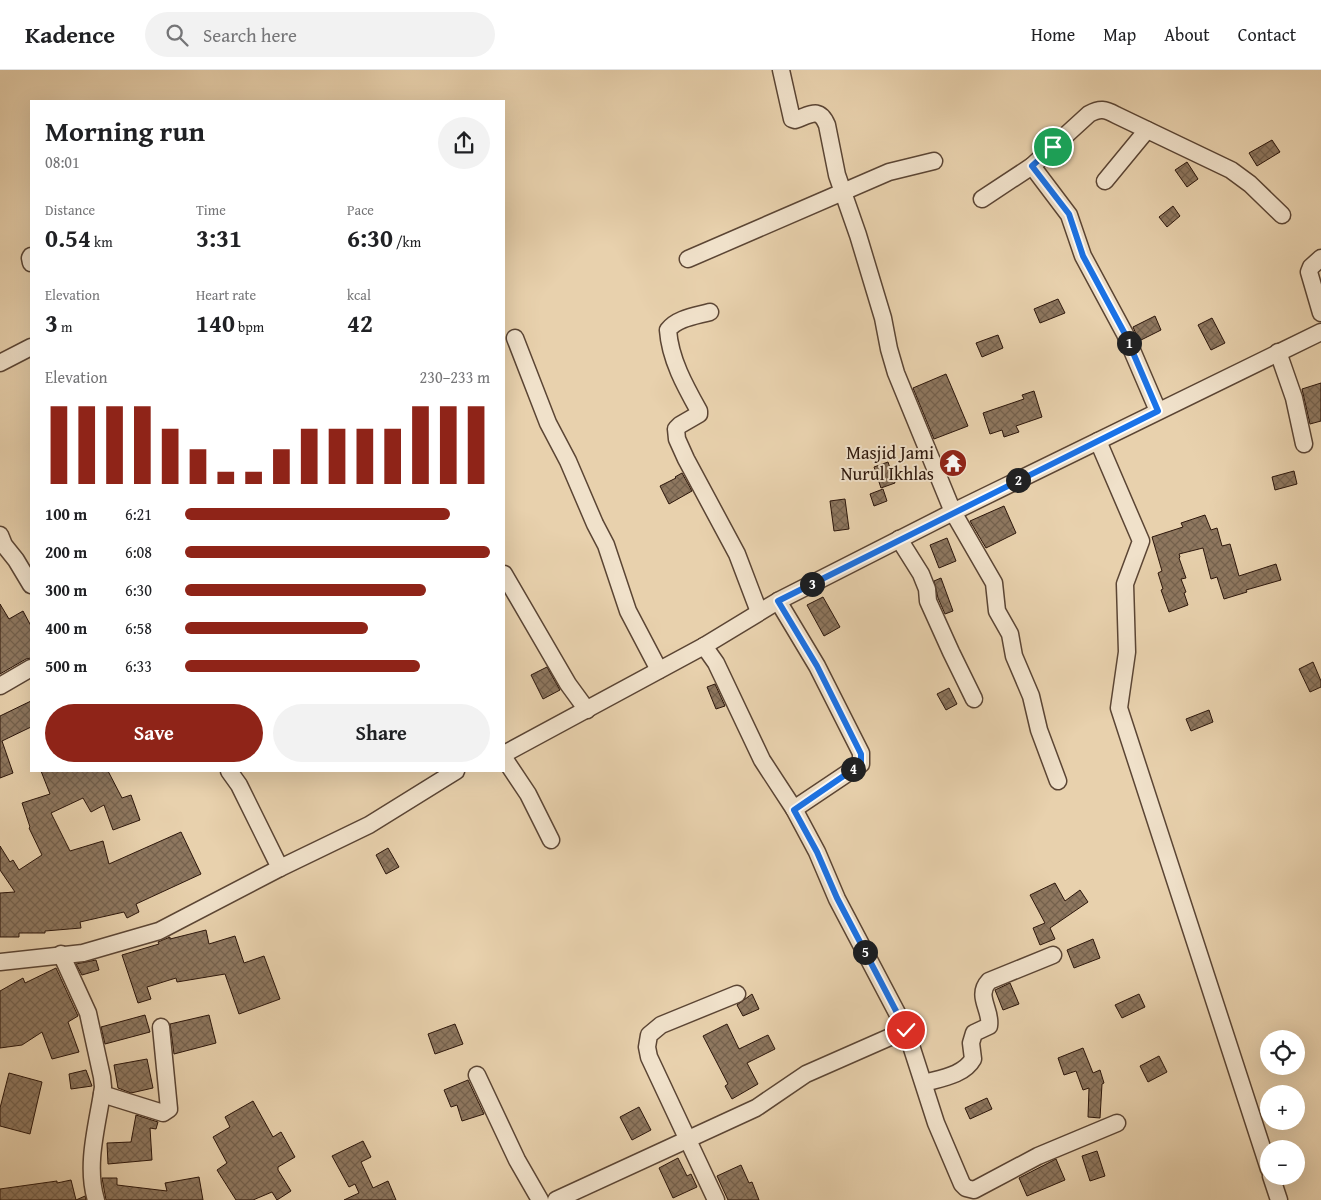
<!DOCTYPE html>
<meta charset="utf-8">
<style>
:root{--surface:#fff;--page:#f2f2f2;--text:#202124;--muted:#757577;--line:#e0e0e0;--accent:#8f2418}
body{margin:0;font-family:"Gentium Book Plus",serif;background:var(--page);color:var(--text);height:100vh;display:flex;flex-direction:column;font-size:19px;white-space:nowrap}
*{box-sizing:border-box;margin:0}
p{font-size:16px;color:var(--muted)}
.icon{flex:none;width:28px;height:28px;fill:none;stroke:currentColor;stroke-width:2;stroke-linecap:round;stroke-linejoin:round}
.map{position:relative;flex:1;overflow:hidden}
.drawer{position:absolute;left:30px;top:30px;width:475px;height:672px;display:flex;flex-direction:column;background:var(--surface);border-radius:0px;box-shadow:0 5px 20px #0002}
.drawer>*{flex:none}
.buttons{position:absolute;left:1260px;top:960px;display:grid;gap:10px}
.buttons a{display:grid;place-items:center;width:45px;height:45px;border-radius:50%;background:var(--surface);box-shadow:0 5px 20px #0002;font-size:25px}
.pin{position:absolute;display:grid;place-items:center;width:42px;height:42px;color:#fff;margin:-21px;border:2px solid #fff;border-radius:50%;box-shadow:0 1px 5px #0007}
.km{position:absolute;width:25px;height:25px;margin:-12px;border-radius:50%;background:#222;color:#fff;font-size:14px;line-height:25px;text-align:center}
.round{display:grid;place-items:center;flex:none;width:52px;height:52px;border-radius:26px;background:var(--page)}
.overview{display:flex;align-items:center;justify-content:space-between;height:85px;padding:0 15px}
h1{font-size:28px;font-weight:800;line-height:38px}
.stats{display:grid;grid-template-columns:repeat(3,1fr);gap:8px;height:85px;padding:5px 15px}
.stats div{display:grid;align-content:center}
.stats b{font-size:25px;font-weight:800}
.stats small{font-size:14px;font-weight:400}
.stats p{font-size:14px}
.chart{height:140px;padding:10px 15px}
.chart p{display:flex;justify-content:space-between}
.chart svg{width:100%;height:90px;margin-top:5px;stroke:var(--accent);stroke-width:6}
.cta{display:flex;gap:10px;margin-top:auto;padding:10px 15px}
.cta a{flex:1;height:58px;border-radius:30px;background:var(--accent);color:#fff;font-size:20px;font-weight:800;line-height:58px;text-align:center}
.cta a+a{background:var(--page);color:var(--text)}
ul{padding:0 15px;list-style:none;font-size:16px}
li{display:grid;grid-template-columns:80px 60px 1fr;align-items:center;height:38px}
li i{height:12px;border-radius:6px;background:var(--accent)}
header{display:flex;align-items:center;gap:30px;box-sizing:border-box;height:70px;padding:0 25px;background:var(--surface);border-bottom:1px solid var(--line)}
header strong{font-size:24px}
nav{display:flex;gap:28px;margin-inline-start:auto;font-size:18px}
.search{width:350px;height:45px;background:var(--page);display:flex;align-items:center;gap:12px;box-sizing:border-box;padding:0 18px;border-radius:28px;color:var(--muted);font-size:19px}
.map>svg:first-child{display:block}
</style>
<header>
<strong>Kadence</strong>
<div class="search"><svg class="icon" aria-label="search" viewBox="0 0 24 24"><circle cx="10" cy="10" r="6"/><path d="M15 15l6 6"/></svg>Search here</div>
<nav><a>Home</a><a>Map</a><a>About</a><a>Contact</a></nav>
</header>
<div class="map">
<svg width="1321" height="1130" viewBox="0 0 1321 1130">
<defs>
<pattern id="building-cross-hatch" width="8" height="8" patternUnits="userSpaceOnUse" patternTransform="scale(1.25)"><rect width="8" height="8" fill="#8e775f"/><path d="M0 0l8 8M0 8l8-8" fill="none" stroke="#74614d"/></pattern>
</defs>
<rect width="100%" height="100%" fill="#e8d1ad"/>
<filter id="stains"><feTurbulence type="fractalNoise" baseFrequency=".004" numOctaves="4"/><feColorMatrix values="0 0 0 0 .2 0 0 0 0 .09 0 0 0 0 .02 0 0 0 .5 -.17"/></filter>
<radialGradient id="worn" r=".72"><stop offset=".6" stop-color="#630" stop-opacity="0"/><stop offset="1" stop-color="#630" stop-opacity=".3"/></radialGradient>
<g fill="url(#building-cross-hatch)" stroke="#2c160b">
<path d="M 1272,70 L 1280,82 L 1257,96 L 1249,83 Z"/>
<path d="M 1187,92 L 1198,109 L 1187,117 L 1175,100 Z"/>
<path d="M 1173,136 L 1180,146 L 1167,157 L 1159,147 Z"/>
<path d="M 1058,229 L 1065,243 L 1040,253 L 1034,239 Z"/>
<path d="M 1155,246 L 1161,260 L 1139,271 L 1133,257 Z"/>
<path d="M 1212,248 L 1225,273 L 1211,280 L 1198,255 Z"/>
<path d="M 998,265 L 1003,278 L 982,287 L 976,273 Z"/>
<path d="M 946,304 L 968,356 L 934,369 L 913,318 Z"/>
<path d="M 1321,313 L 1321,351 L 1310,354 L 1302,319 Z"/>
<path d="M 1034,321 L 1042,347 L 1016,356 L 1019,362 L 1004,367 L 1002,360 L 990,364 L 983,343 L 1024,329 L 1022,325 Z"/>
<path d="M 888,392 L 895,413 L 881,418 L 874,397 Z"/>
<path d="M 1294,401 L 1297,414 L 1275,420 L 1272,407 Z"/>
<path d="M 682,403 L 692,421 L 669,434 L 660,416 L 676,408 L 675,407 Z"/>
<path d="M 883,419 L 887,431 L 874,436 L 870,424 Z"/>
<path d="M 845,429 L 849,459 L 834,461 L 830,431 Z"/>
<path d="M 1004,436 L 1016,463 L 986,478 L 970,451 Z"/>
<path d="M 1205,445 L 1211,460 L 1217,458 L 1222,476 L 1230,474 L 1239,506 L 1276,494 L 1281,510 L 1246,520 L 1247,522 L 1224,529 L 1217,507 L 1211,509 L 1203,478 L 1179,484 L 1180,487 L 1179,488 L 1186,508 L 1181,509 L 1186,522 L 1184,523 L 1188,535 L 1169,542 L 1161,520 L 1163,519 L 1158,503 L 1162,501 L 1152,467 L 1183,457 L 1181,453 Z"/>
<path d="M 947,468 L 956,491 L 939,498 L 930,475 Z"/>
<path d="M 941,508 L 953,541 L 945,544 L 938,528 L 934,511 Z"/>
<path d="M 823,527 L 840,557 L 824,566 L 807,535 Z"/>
<path d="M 0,534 L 9,549 L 23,541 L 31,556 L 31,588 L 26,589 L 0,604 Z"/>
<path d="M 1313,592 L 1321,611 L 1321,617 L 1310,622 L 1299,599 Z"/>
<path d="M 547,597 L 560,620 L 543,629 L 531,605 Z"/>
<path d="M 715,614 L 725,636 L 716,639 L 707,617 Z"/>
<path d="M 949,618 L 957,634 L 946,640 L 937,624 Z"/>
<path d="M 31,631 L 31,657 L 2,671 L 13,703 L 0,708 L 0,646 Z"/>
<path d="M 1209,640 L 1213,652 L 1191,661 L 1186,649 Z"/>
<path d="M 41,701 L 108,701 L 122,728 L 131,725 L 140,750 L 113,760 L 104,735 L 91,742 L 83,728 L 51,743 L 70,781 L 103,771 L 109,794 L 181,762 L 201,804 L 136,834 L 139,842 L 127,848 L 124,842 L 80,852 L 81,858 L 45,861 L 45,863 L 19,863 L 19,867 L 0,867 L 0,823 L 15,822 L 0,800 L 0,776 L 10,792 L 13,790 L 19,800 L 42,785 L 29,758 L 30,757 L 22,733 L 50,724 Z"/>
<path d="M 388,778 L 399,797 L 386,804 L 376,785 Z"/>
<path d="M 1055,813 L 1065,831 L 1080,820 L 1088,832 L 1050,858 L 1055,869 L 1040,875 L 1033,858 L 1045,853 L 1030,825 Z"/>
<path d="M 206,860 L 209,874 L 235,866 L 244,893 L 264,886 L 280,929 L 239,944 L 225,904 L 177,912 L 176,908 L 147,917 L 151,929 L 138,933 L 122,885 L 159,874 L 158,872 L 170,867 L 170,869 Z"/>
<path d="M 1093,869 L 1100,888 L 1074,898 L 1067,880 Z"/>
<path d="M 96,890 L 99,900 L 82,905 L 76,894 Z"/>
<path d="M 56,898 L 78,946 L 68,952 L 79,982 L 52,989 L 42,962 L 22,975 L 0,978 L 0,921 L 23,908 L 25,913 Z"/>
<path d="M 1010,913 L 1019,934 L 1003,940 L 995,920 Z"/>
<path d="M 752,924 L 759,939 L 743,946 L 737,935 Z"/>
<path d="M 1139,924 L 1145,937 L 1122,948 L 1115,935 Z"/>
<path d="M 145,945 L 150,962 L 105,974 L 101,957 Z"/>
<path d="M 209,945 L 216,973 L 174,984 L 170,954 Z"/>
<path d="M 455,954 L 463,974 L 435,984 L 428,964 Z"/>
<path d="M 727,954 L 739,979 L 768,965 L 775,979 L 747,993 L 758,1014 L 732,1029 L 725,1016 L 728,1014 L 703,966 Z"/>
<path d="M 1083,978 L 1093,1003 L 1100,1000 L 1104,1013 L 1102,1014 L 1100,1048 L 1088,1047 L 1089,1018 L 1083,1020 L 1076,1001 L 1064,1005 L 1058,988 Z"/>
<path d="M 1159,986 L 1167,1002 L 1148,1012 L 1140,996 Z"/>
<path d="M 147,989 L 153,1018 L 131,1023 L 118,1018 L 114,995 Z"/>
<path d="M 86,1000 L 92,1016 L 71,1019 L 69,1004 Z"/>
<path d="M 9,1003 L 42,1012 L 30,1064 L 0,1056 L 0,1038 Z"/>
<path d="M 468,1010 L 484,1044 L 462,1051 L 457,1035 L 451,1037 L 444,1020 Z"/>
<path d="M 987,1028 L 992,1039 L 970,1049 L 965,1038 Z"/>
<path d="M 253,1031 L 273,1067 L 281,1062 L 295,1087 L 278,1097 L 278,1100 L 291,1121 L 277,1130 L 272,1122 L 253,1130 L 236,1130 L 217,1100 L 227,1093 L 213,1067 L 230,1057 L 225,1047 Z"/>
<path d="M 639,1037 L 651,1060 L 632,1070 L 620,1047 Z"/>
<path d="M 136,1045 L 158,1052 L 156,1059 L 150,1058 L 152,1090 L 108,1094 L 107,1073 L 131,1072 Z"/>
<path d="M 363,1071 L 371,1087 L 361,1092 L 373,1118 L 388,1111 L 396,1130 L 344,1130 L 359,1123 L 355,1114 L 349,1117 L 332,1086 Z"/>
<path d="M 1097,1081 L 1105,1106 L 1090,1111 L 1082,1086 Z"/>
<path d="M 678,1088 L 687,1106 L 691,1104 L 697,1117 L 673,1128 L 659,1098 Z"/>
<path d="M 1056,1089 L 1065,1110 L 1027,1126 L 1019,1108 Z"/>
<path d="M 741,1095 L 749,1113 L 752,1112 L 759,1130 L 728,1130 L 717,1106 Z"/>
<path d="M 199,1107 L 203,1130 L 106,1130 L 102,1108 L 117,1108 L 117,1115 L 167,1121 L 165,1113 Z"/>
<path d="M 71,1110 L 76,1130 L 85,1126 L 86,1130 L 0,1130 L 0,1119 L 57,1111 L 57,1113 Z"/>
</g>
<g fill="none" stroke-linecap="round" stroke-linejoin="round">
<defs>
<g id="minor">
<path d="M 781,0 L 792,49 L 795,50 C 810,45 819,36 827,55 L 837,105 L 858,165 L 883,248 L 889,279 L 896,303 L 953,442 L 994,513 L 997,541 L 1010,564 L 1014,586 L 1031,626 L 1039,660 L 1058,711"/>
<path d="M 1032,96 L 1069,145 L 1083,186 L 1125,264 L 1158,341"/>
<path d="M 1105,111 L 1147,60"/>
<path d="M 982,129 L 1032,96 L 1089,44 C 1100,38 1105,39 1116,45 L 1231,100 L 1250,114 L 1282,145"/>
<path d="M 31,186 L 30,188 L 31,193"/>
<path d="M 1321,188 L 1311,197 L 1309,202 L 1321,243"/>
<path d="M 688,189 L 889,102 L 934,91"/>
<path d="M 710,242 C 696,246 677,248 668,260 C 670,289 685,316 699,341 L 699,344 L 680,355 L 676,359 L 677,369 L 686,389 L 737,484 L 759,542"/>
<path d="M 515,268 L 548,353 L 568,391 L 595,454 L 606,475 L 628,541 L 659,600"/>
<path d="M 1278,282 L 1294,328 L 1304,374"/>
<path d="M 0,293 L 31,277"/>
<path d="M 1098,371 L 1141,471 L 1125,514 L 1127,582 L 1119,638 L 1269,1099"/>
<path d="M 0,465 L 4,475 L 16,490 L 31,515"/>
<path d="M 899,469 L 921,504 L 927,519 L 928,531 L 951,582 L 974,629"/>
<path d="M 504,504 L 568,614 L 587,640"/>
<path d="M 778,531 L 817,596 L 861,683 L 861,694 L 794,739"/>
<path d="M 704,576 L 716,593 L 762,690 L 794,739 L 817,782 L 837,829 L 906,960 L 936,1053 L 962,1114 L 966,1118 L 974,1120 L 1038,1086 L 1117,1053"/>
<path d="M 0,616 L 31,598"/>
<path d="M 504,684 L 704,576 L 778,531 L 953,442 L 1321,262"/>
<path d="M 504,688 L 528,724 L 551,770"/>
<path d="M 229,701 L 239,715 L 280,798"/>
<path d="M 61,884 L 88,943 L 102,1007 L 103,1017 C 98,1053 85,1094 96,1130"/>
<path d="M 0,892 L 83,883 L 159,861 L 280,798 L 369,755 L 456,701"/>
<path d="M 477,1005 L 517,1090 L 540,1130"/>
<path d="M 924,1013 C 942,1008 964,1005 973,989 L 971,973 L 974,963 L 989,956 C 992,940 975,926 989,911 L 1053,885"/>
<path d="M 102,1024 L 163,1043 L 169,1039 L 161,957"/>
<path d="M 1271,1106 L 1279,1130"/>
<path d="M 556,1130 L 756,1038 L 806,1004 L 906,960"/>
<path d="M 716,1130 L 649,987 L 647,977 L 649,965 L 661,955 L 737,924"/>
</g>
</defs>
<use href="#minor" stroke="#5b4534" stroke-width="19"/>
<use href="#minor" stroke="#f0e1ca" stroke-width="16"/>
</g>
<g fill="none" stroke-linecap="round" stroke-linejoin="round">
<defs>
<path id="route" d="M 906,960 L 837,828 L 817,782 L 794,740 L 861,694 L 861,684 L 817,596 L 778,531 L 1158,341 L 1125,264 L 1083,186 L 1069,144 L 1032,96 L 1053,77"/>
</defs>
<use href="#route" stroke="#fff" stroke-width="10"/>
<use href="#route" stroke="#1a73e8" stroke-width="6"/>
</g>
<defs>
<symbol id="temple-disc" viewBox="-11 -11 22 22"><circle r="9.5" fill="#8f2418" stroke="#f0e1ca"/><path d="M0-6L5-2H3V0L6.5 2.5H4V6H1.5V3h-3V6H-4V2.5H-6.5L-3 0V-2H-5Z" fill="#fff"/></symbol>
</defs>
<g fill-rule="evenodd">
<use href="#temple-disc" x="937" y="377" width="32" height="32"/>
</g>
<g text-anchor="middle" stroke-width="4" stroke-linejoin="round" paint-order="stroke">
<g font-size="18" fill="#2c160b" stroke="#f0e1ca" text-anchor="end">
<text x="934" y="389">Masjid Jami<tspan x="934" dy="21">Nurul Ikhlas</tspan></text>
</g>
</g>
<rect width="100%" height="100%" filter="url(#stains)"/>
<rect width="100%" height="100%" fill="url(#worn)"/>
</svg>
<div class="buttons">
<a><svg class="icon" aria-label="locate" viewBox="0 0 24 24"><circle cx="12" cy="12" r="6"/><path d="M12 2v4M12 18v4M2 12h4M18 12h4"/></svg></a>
<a>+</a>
<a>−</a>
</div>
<div class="pin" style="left:1053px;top:77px;background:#1e9e55"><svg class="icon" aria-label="arrive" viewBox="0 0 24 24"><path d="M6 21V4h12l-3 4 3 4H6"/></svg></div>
<div class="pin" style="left:906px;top:960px;background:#d93025"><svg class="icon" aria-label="check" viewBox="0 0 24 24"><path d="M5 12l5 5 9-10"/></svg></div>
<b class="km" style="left:1129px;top:273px">1</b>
<b class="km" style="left:1018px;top:410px">2</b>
<b class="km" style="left:812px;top:514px">3</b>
<b class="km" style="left:853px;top:699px">4</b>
<b class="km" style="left:865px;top:882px">5</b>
<section class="drawer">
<div class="overview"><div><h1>Morning run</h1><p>08:01</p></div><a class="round"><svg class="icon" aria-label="share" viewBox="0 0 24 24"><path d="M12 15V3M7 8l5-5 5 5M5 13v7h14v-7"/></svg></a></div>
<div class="stats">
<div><p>Distance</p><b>0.54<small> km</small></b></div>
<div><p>Time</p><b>3:31</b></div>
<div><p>Pace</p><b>6:30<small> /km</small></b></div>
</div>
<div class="stats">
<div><p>Elevation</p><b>3<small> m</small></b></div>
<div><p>Heart rate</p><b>140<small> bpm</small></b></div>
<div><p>kcal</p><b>42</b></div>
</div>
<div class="chart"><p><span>Elevation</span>230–233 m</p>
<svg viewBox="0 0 160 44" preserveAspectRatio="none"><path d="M5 44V6M15 44V6M25 44V6M35 44V6M45 44V17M55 44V27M65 44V38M75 44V38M85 44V27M95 44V17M105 44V17M115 44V17M125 44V17M135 44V6M145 44V6M155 44V6"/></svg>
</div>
<ul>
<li><b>100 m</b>6:21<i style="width:87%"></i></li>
<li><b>200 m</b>6:08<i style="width:100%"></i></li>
<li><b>300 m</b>6:30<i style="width:79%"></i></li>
<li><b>400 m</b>6:58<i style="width:60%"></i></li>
<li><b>500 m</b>6:33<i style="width:77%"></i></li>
</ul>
<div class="cta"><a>Save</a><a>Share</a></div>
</section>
</div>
